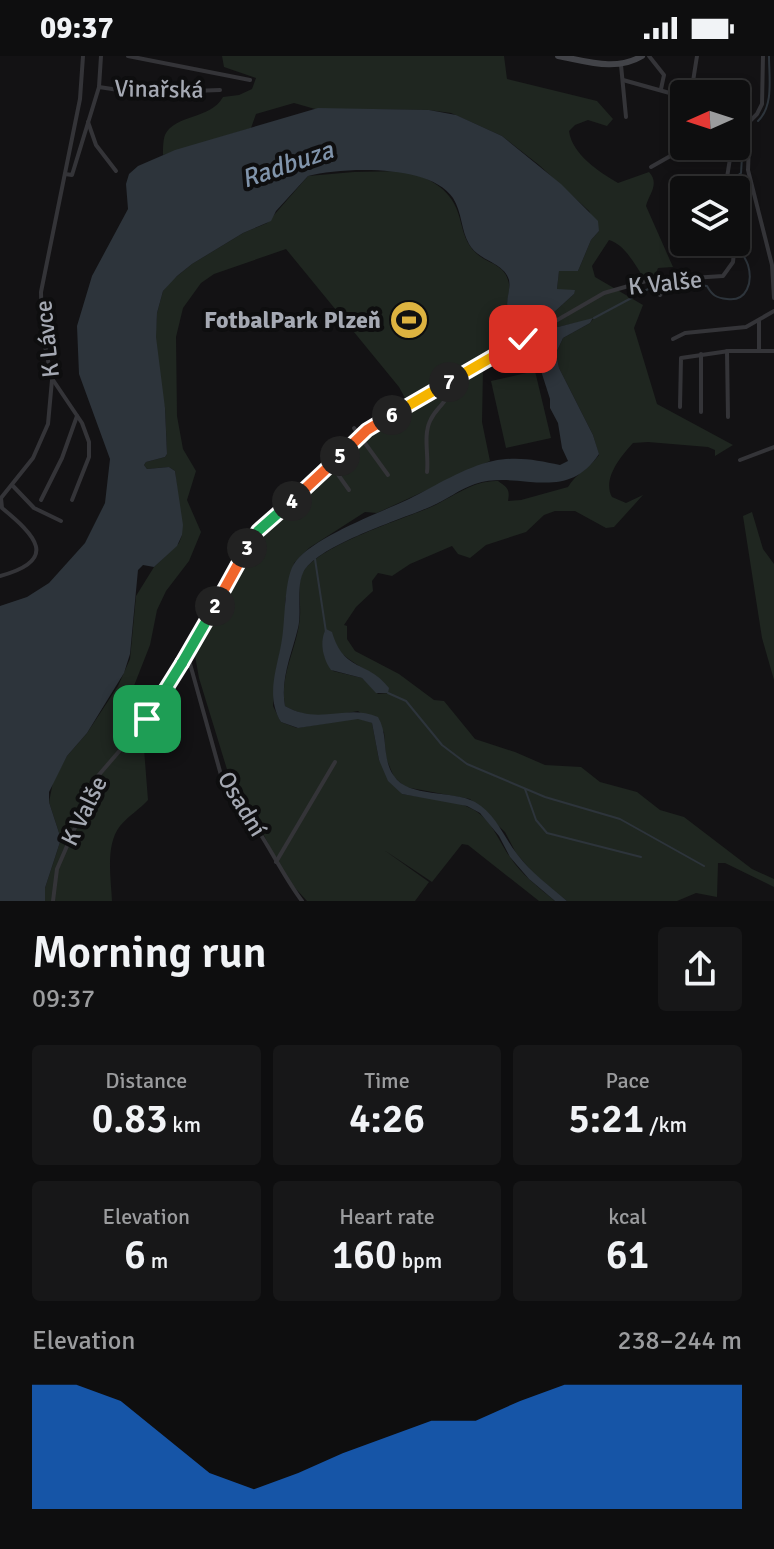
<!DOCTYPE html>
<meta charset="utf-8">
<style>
:root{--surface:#0e0e0f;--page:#171718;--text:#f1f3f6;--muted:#9b9c9e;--line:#2e2e2f;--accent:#1a73e8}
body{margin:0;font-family:Signika,sans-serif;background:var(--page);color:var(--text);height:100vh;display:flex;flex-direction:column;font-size:30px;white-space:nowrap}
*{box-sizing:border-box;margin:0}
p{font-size:26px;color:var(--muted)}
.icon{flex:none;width:44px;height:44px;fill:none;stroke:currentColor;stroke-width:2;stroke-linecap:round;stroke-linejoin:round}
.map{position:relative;height:845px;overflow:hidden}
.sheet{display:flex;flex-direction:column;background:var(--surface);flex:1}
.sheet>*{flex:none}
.needle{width:52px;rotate:267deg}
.tools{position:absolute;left:670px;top:24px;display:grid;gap:16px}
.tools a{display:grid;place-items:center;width:80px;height:80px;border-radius:8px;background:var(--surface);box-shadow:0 4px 12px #0003,0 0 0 2px var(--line);font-size:40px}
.pin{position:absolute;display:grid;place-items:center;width:68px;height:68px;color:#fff;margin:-34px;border-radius:16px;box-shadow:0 4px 12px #0006}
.km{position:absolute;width:40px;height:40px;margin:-20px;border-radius:50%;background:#222;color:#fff;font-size:22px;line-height:40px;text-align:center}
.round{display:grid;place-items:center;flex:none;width:84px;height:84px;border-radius:8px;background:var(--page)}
.overview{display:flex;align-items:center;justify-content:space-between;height:136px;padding:0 32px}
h1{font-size:44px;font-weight:600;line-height:60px}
.stats{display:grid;grid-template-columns:repeat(3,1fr);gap:12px;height:136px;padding:8px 32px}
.stats div{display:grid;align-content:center;border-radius:8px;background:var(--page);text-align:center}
.stats b{font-size:40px;font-weight:600}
.stats small{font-size:22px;font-weight:400}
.stats p{font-size:22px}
.chart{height:224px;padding:16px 32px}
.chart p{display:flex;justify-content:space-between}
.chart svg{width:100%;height:144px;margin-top:8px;fill:var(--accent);opacity:.7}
.status{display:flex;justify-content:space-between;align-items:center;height:56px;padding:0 40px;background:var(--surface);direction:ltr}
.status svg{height:22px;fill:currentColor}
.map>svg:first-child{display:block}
</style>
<div class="status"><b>09:37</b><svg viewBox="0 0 49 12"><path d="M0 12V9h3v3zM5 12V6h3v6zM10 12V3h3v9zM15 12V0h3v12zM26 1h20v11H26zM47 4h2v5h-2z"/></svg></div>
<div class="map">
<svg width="774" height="845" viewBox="0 0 774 845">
<rect width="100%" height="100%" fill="#131214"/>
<g fill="#1f2620" fill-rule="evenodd">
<path d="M 222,0 L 504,0 L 507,23 L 597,45 L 613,63 L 607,70 L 588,64 L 575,69 L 569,75 C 572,98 599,116 618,127 L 649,116 C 660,128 649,138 646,150 L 673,211 L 658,212 L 653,224 L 646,225 C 636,211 626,189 609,184 L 592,210 L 595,221 L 643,249 L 634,272 L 657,348 L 733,389 L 715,400 L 715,394 L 708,391 L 648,386 L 633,387 C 621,400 602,423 612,441 L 626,447 L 643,439 L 614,471 L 606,472 L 575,455 L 555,455 L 544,459 L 526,476 L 486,489 L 470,502 L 458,498 L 452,490 L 410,508 L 392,520 L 378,517 L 372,525 L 373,535 L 356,551 L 344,569 L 347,570 L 347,583 L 355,595 L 399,618 L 434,644 L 444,645 L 475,683 L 515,696 L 545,709 L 581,711 L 600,726 L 637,736 L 660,754 L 684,761 L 752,813 L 774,823 L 774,831 L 725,807 L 718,807 L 717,841 L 696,837 L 677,845 L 567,845 L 534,818 L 516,797 L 505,776 L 470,743 L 405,731 L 394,721 L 386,702 L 384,676 L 358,655 C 331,660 309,664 285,650 C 279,619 298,591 300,560 C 301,548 297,529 302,518 C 314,491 403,463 431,451 C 453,441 473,424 498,425 C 508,432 510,433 508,445 L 521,444 L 568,431 C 576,417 589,413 599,399 L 593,379 L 559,312 L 556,297 L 563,282 L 590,267 L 593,263 L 558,271 L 555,269 L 551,259 L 574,238 L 557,233 L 559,214 L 578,215 L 591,184 L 599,175 L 589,155 L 539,109 L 502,80 L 451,57 L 428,54 L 315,53 L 294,47 L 256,58 L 251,72 L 163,99 C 163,93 163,84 165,79 C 175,58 210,64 223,41 L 239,39 L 252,33 L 256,22 L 224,11 ZM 336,590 C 350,612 378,612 388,637 L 378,638 L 362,622 L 333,615 L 324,599 Z"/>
<path d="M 402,115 C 431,121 453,134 460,163 C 463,175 466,188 476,197 C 486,207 504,208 508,224 C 512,235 505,243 508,254 L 503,265 L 507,274 L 506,283 L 509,283 L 405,342 L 399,331 L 286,193 L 214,218 L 201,227 L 183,252 L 176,281 L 177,360 L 183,393 L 196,415 L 187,444 L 201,476 L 189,505 L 166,535 L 157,554 L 150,589 L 130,640 L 147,676 L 144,693 L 148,744 C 140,753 128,760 120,770 C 105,789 111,822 112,845 L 45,845 L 45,832 L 61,783 L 49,746 L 53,726 L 67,700 L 87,677 L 118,630 L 130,603 L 136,540 L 154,511 L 179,487 L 182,479 L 175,415 L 169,411 L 147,413 L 144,409 L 146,406 L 165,401 L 167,398 L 165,352 L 161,338 L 151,339 L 157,257 L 163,235 L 171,225 L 192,208 L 243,177 L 267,167 L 308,120 L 354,116 Z"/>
<path d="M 483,313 L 482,366 L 490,405 L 377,457 L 365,456 L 309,492 L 294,507 L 285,545 L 285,573 L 277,610 L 273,650 L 281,666 L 297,672 L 358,662 L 372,667 L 379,704 L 402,738 C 423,742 451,742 470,752 C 491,761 498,784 510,801 C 521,818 539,832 555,845 L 539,845 L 468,789 L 462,788 L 432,826 L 384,794 L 429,826 L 415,845 L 307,845 L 286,822 L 256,764 L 233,733 L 199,622 L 194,594 L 257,485 L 346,398 L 375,372 Z"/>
<path d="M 535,315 L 551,382 L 506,392 L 491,325 Z"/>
<path d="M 752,456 L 763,493 L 774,508 L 774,624 L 762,582 L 743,460 Z"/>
</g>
<g fill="#2d343b">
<path d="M 318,52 L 429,54 L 456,59 L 502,80 L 561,128 L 598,165 L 599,175 L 591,184 L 578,215 L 559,215 L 557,233 L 575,234 L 574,238 L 551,259 L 555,269 L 558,271 L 593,262 L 590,267 L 563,282 L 556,297 L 559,312 L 593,379 L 599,398 C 565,449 520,413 475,428 C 460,433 446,444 432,450 C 403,463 315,490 303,517 C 296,532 302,556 298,572 C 292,597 280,624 285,650 C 320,670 346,647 378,661 C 389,679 381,702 394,720 C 408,742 453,734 475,746 C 496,758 503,780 517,798 C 531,817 550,830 567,845 L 555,845 L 529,823 L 510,801 L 499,780 L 480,757 L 467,750 L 402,738 L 388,725 L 379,704 L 372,667 L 358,663 L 298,672 L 281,666 C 266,641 276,615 281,589 C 286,567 283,520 296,505 C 316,480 379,457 409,443 C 435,430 465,411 493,405 C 517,400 537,404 560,409 L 568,405 L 562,392 L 558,367 L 550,352 L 550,343 L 535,296 L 525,288 L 531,282 L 524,274 L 509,283 L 505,281 L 507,274 L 503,265 L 508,254 C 505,243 511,235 509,224 C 504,206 478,205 469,188 C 461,174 462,156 453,142 C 430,108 344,111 308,120 L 276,155 L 271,165 L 243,177 L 192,208 L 177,220 L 163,235 L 157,257 L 156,281 L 165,352 L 167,398 L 165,401 L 146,406 L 144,409 L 147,413 L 169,411 L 175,415 L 183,469 L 182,479 L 177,490 L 154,511 L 143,509 L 138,514 L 130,598 L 124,617 L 87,677 L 67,700 L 49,736 L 49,746 L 61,783 L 45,832 L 45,845 L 0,845 L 0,550 L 27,541 L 49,527 L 85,487 L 105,447 L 110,403 L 79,318 L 77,270 L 92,220 L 128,153 L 126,128 L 129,118 L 138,110 L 175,94 Z"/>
<path d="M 326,573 L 332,576 C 344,617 368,604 389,632 L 388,637 L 376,637 L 362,622 L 331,614 C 323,603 319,585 326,573 Z"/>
</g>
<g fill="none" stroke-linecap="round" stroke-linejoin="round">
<g stroke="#2d343b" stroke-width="2">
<path d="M 758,65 C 774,50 769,21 769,0"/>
<path d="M 729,134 L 729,126 L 741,117 L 742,101 L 736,90 L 739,79"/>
<path d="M 594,262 L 652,231 L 673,232 L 691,228 L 707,230 C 712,239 716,242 727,243 C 747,246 753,226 748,209 C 746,203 741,197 740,191 C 738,179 742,172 736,160"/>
<path d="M 315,503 L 326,576"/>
<path d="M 388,637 L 406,645 L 442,689 L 467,708 L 545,741 L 620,763 L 704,810"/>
<path d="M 525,733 L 536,764 L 547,777 L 641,801"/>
</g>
<g stroke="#343438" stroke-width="4">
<path d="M 128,0 L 250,24"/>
<path d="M 649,0 L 664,19 L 661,33"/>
<path d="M 621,9 L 626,61"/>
<path d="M 623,24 L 684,41"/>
<path d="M 99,31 L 138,37 L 220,34"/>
<path d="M 691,38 L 697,0"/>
<path d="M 736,53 L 748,42"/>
<path d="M 750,63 L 748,114 L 772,209 L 774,242"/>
<path d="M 88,66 L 96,89 L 116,115"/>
<path d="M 736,79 L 757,58 L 762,48 L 763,0"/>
<path d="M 651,111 L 688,90"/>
<path d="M 65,118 L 72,119 L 99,31 L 101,0"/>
<path d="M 725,134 L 732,90"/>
<path d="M 660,239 L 672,222"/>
<path d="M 759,265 L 759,295"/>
<path d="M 673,283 L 685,277 L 746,271 L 774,255"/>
<path d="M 727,295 L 728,361"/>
<path d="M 701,298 L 701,356"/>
<path d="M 53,324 L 82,367 L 89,386 L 89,401 L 72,444"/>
<path d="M 680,351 L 681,302 L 729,295 L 774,295"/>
<path d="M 354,372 L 388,419"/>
<path d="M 740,404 L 774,391"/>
<path d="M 332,410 L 349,434"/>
<path d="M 427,416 C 429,400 423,380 430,365 C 438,347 449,350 449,326"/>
<path d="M 13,430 L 34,452 L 61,465"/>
<path d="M 41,444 L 62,402 L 77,360"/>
<path d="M 0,520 C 60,504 35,479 2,452 L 1,442 L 33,402 L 48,368 L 52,324 L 42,275 L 41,236 L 80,43 L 83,0"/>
<path d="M 187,597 L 221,719 C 229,736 241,749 252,765 C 270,791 283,820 302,845"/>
<path d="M 276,806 L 335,706"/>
<path d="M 53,845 L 57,813 L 97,721 L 147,663 L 210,561 L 239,506 L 258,475 L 312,428 L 367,374 L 604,237 L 646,225 L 723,220 L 733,206 L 735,186"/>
</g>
<path stroke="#424348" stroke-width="6" d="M 558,0 C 586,5 616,16 642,0"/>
</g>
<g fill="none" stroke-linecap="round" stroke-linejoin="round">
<defs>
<path id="split-1" d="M 147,663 L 182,607"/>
<path id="split-2" d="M 182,607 L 215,550"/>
<path id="split-3" d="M 215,550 L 247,492"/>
<path id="split-4" d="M 247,492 L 258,475 L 292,445"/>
<path id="split-5" d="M 292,445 L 340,400"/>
<path id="split-6" d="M 340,400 L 367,374 L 392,359"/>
<path id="split-7" d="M 392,359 L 449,326"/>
<path id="split-8" d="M 449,326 L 506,293"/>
<path id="split-9" d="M 506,293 L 523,283"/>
</defs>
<use href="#split-1" stroke="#fff" stroke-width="16"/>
<use href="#split-2" stroke="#fff" stroke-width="16"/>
<use href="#split-3" stroke="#fff" stroke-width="16"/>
<use href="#split-4" stroke="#fff" stroke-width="16"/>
<use href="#split-5" stroke="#fff" stroke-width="16"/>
<use href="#split-6" stroke="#fff" stroke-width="16"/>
<use href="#split-7" stroke="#fff" stroke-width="16"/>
<use href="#split-8" stroke="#fff" stroke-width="16"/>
<use href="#split-9" stroke="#fff" stroke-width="16"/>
<use href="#split-1" stroke="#22a559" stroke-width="10"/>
<use href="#split-2" stroke="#22a559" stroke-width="10"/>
<use href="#split-3" stroke="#f0652b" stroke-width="10"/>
<use href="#split-4" stroke="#22a559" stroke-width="10"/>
<use href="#split-5" stroke="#f0652b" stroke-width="10"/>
<use href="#split-6" stroke="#f0652b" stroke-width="10"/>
<use href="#split-7" stroke="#f5b400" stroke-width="10"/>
<use href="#split-8" stroke="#f5b400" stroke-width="10"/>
<use href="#split-9" stroke="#f5b400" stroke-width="10"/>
</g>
<defs>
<symbol id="stadium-disc" viewBox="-11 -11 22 22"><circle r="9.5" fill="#deb340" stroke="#0e0e0f"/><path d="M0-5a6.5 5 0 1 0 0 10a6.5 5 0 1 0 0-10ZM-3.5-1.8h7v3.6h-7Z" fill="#111"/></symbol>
</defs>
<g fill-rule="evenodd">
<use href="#stadium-disc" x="387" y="242" width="44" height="44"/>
</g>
<g text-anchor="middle" stroke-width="8" stroke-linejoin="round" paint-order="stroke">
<g font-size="24" fill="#a5a9b3" stroke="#0e0e0f">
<text transform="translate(159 33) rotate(1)" y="8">Vinařská</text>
<text transform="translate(665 227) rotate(-6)" y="8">K Valše</text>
<text transform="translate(47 283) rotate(-96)" y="8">K Lávce</text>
<text transform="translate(242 748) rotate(59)" y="8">Osadní</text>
<text transform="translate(84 755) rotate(-64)" y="8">K Valše</text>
</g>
<g font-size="24" font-weight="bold" fill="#a5a9b3" stroke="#0e0e0f" text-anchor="end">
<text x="381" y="272">FotbalPark Plzeň</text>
</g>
<g font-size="26" font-style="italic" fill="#8094ab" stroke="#0e0e0f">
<text transform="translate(287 108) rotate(-19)" y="9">Radbuza</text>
</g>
</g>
</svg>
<div class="tools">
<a><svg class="needle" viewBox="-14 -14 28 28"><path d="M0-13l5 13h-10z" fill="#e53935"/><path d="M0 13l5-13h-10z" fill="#9b9c9e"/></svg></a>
<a><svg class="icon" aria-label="layers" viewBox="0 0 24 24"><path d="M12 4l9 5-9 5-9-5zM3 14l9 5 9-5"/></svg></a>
</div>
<div class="pin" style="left:147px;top:663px;background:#1e9e55"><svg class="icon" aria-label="arrive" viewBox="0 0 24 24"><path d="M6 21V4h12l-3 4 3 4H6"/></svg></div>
<div class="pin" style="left:523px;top:283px;background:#d93025"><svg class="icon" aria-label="check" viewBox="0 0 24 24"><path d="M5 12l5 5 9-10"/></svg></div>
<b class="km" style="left:215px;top:550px">2</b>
<b class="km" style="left:247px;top:492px">3</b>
<b class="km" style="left:292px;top:445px">4</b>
<b class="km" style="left:340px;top:400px">5</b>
<b class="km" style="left:392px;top:359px">6</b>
<b class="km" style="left:449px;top:326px">7</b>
</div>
<section class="sheet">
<div class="overview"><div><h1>Morning run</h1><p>09:37</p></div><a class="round"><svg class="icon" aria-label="share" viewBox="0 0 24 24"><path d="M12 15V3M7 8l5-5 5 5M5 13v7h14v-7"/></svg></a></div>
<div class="stats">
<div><p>Distance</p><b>0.83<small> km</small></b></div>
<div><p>Time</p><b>4:26</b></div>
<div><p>Pace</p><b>5:21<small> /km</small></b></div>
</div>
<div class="stats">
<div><p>Elevation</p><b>6<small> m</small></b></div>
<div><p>Heart rate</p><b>160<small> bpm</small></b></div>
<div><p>kcal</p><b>61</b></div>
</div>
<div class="chart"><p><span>Elevation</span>238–244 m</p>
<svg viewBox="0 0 160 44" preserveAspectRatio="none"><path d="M0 44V6L10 6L20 11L30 22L40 33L50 38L60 33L70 27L80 22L90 17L100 17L110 11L120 6L130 6L140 6L150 6L160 6V44z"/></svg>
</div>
</section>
